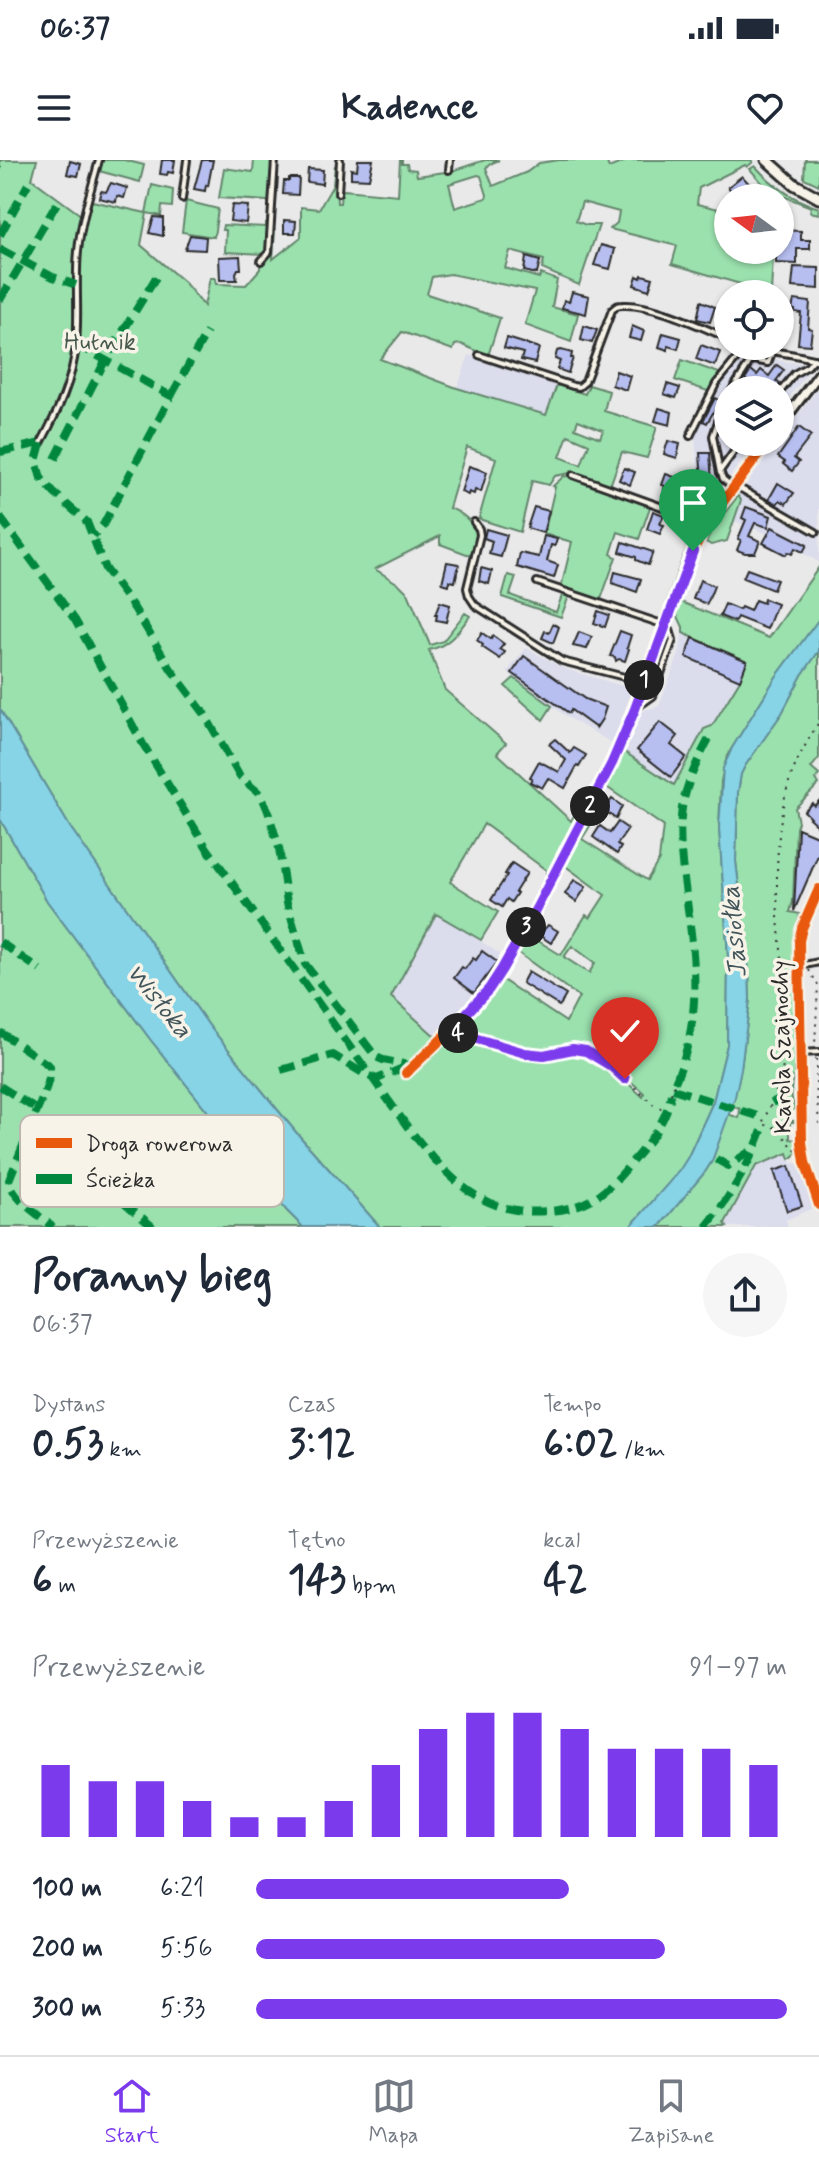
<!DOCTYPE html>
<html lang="pl">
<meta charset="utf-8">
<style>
:root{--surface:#fff;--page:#f6f6f7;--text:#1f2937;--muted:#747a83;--line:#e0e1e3;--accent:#7c3aed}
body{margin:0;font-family:Mynerve,sans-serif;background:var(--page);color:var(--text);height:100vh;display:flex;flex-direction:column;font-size:30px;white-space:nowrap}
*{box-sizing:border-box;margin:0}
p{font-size:26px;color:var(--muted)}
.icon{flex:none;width:44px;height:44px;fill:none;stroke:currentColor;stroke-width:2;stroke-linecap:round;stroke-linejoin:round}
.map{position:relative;height:1067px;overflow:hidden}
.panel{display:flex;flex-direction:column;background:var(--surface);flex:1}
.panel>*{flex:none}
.needle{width:52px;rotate:285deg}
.buttons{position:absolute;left:714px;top:24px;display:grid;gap:16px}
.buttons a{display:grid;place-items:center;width:80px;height:80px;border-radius:50%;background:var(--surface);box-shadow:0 2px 6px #0004;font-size:40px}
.pin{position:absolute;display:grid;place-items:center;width:68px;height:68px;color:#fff;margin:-82px -34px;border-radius:50% 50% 50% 0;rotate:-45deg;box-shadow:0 0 8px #0007}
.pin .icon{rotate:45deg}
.km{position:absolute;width:40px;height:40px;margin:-20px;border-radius:50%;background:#222;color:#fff;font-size:22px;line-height:40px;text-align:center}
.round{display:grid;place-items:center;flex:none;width:84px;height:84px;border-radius:42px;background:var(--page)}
.headline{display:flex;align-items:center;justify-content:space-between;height:136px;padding:0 32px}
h1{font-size:44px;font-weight:700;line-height:60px}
.stats{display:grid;grid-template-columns:repeat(3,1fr);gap:12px;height:136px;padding:8px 32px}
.stats div{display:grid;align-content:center}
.stats b{font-size:40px;font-weight:700}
.stats small{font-size:22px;font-weight:400}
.stats p{font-size:22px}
.chart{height:224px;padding:16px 32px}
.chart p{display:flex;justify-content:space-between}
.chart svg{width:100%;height:144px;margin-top:8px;stroke:var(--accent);stroke-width:6}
ul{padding:0 32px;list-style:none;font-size:26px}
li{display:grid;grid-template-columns:128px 96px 1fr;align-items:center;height:60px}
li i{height:20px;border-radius:10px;background:var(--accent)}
.status{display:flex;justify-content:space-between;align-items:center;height:56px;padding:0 40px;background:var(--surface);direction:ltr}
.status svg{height:22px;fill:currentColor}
header{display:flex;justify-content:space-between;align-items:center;height:104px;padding:0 32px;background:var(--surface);font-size:36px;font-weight:700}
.tab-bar{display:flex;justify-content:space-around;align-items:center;height:112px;border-top:2px solid var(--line);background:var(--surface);font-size:22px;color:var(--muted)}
.tab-bar a{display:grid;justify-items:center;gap:4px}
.tab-bar .active{color:var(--accent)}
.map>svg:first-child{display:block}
</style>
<div class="status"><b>06:37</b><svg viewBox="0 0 49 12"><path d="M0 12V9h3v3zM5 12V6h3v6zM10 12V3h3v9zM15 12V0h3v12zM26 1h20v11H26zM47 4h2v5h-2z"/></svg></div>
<header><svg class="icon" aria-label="menu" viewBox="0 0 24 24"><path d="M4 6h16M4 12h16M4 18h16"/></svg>Kadence<svg class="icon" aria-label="heart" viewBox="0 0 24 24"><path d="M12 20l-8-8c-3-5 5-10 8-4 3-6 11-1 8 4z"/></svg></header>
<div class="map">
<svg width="819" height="1067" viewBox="0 0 819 1067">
<rect width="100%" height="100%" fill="#eae9ea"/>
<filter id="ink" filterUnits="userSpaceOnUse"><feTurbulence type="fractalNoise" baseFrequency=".0125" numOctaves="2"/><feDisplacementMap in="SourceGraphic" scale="16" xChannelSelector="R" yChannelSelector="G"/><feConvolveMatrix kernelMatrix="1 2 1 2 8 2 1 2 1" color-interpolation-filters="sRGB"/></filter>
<g filter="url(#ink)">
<g fill="#dbdcec">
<path d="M 469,195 L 557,225 L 547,255 L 457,228 Z"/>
<path d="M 745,196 L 806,204 L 809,211 L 780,250 L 780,230 L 728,230 L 728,282 L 756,282 L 708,345 L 701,341 L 695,277 L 704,251 L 719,226 Z"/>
<path d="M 819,227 L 819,402 L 768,374 L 734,361 L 741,340 L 738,336 L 778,282 L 780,282 L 780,279 Z"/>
<path d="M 683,473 L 747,501 L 740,520 L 712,566 L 704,569 L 674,625 L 623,591 L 638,552 L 659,546 L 679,494 Z"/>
<path d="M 526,488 L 565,509 L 633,529 L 612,583 L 567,557 L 507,512 Z"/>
<path d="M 436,753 L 502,795 L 498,807 L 482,831 L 452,862 L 445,863 L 440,868 L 440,873 L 436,877 L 391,837 Z"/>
<path d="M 789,993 L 792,1003 L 800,1004 L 815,1047 L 786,1060 L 788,1067 L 727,1067 L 725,1063 L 756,1006 Z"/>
</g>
<g fill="#9be1ae" stroke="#63866c" stroke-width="2" fill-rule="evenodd">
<path d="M 0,0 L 37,0 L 32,19 L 86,59 L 92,41 L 146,53 L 152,25 L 173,30 L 172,47 L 162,46 L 161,56 L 147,53 L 141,85 L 185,123 L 204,146 L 210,118 L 215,118 L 216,124 L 246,125 L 260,109 L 260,106 L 271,95 L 273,72 L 275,71 L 273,99 L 301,77 L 301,47 L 319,49 L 333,25 L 335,5 L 337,43 L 340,43 L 341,33 L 344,30 L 398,35 L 400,0 L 402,0 L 402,4 L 407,4 L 408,9 L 416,10 L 417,16 L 452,11 L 485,0 L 499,0 L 490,4 L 486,8 L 493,26 L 527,12 L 539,3 L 559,0 L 606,0 L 609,8 L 628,0 L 751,0 L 753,2 L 747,7 L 745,5 L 699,28 L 697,44 L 728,51 L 728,90 L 762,90 L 762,94 L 773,96 L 771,133 L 672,104 L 677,86 L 610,69 L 617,63 L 619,52 L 582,42 L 576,61 L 586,65 L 599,65 L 579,125 L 542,109 L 544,100 L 510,91 L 505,108 L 539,118 L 541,114 L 557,120 L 552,147 L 578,154 L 571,182 L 525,165 L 535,131 L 450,114 L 432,117 L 427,134 L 500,158 L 488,196 L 461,184 L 455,185 L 453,190 L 402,172 L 380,199 L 457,228 L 546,255 L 557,225 L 585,234 L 589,225 L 609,231 L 604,251 L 657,267 L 647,298 L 622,292 L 610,326 L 570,313 L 555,316 L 549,325 L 532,321 L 520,372 L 482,360 L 479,358 L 496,298 L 467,287 L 449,348 C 459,351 476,363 477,375 C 477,381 474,390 472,396 L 440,384 L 440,376 L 375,409 L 400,425 L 408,433 L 430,485 L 443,481 L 465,453 L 470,456 C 458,472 449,486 429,490 L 445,530 L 506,583 L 497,593 L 571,661 L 585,636 L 588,641 L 549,713 L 546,713 L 546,710 L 484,664 L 450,722 L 498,752 L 481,780 L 436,754 L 391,837 L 436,877 L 412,899 L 402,913 L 404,915 L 411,913 L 453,874 L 492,885 L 519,896 L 545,897 L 568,893 L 587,894 L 610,907 L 643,937 L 644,933 L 608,901 L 587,889 L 573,887 L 544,892 L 525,891 L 488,878 L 457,870 L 493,833 L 501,819 L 566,862 L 579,837 L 517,792 L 535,761 L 537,762 L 530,776 L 561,795 L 586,755 L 590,758 L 605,735 L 564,705 L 588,659 L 593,661 L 582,679 L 647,720 L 659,700 L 663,666 L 605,626 L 623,591 L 674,625 L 704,569 L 712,566 L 740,520 L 747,501 L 683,473 L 683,467 L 676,452 L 679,441 L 769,478 L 819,407 L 819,459 L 776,517 L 732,588 L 727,596 L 721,621 L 719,668 L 728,797 L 727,885 L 713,942 L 688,997 L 680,1011 L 630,1067 L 380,1067 L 295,971 L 210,867 L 70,667 L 0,549 ZM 478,15 L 481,16 L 487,35 L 486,38 L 455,48 L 449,24 ZM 578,260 L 603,270 L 600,278 L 575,268 ZM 568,275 L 589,284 L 581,305 L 560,297 ZM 572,786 L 595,803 L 589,813 L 564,797 Z"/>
<path d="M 103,0 L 124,0 L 144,5 L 140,22 L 99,11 Z"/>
<path d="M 254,0 L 273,0 L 269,43 L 267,41 L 219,38 L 224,8 L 253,12 Z"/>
<path d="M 805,0 L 819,0 L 819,25 L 804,18 Z"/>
<path d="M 755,6 C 773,26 793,40 819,48 L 819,54 L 810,52 L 811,47 L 768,30 L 750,9 Z"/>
<path d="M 186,41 L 218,49 L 214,77 L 182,72 Z"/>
<path d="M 266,63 L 268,64 L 268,82 L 265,94 L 225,92 L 226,70 L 222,70 L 223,65 L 266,67 Z"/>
<path d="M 682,200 L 722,214 L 696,258 L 708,231 L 675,220 Z"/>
<path d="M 564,316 L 574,317 L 651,344 L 639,379 L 618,372 L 611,394 L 616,397 L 600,442 L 561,428 L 572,382 L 544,374 L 555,327 L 553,326 Z"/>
<path d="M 738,336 L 741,340 L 727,381 L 711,385 L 706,382 L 713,367 Z"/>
<path d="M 699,362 L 702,366 L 686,398 L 669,443 L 666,443 L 683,396 Z"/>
<path d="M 508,415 L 516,417 L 510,435 L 556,452 L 563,433 L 569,436 L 561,457 L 502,437 Z"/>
<path d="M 819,491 L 819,598 L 811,608 L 819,615 L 816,619 L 819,624 L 795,648 L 798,662 L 796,668 L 793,741 L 790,752 L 800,754 L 794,775 L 794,915 C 789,927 791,938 795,950 L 790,951 L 790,960 L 797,962 L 790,962 L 790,979 L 797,980 C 798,989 799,994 790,999 L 788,993 L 756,1006 L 725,1063 L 727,1067 L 659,1067 L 705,1012 L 712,1001 L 728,954 L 739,958 L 740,949 L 732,946 L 741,909 L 750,839 L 749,812 L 736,701 L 738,632 L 741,614 L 745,606 L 782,553 L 802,515 Z"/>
<path d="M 514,518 L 552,546 L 543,560 L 505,526 Z"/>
<path d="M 0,659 L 47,741 L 150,879 L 287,1051 L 303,1067 L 0,1067 Z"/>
</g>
<g fill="#87d4e6" stroke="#62909b" stroke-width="2">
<path d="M 819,459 L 819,491 L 802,515 L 782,553 L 745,606 L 741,614 L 738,632 L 736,701 L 749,812 L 750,839 L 741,909 L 735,937 L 712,1001 L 705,1012 L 659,1067 L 630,1067 L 679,1011 L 688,997 L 713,942 L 727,885 L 728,797 L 719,668 L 723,608 L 732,588 L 776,517 Z"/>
<path d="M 0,549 L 70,667 L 210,867 L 295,971 L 380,1067 L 303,1067 L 287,1051 L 150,879 L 47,741 L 0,659 Z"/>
</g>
<g fill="#b7bff1" stroke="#2b2b2b" stroke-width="2">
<path d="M 162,0 L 175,0 L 173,13 L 168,12 L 167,15 L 160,14 Z"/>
<path d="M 202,0 L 213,0 L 208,26 L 206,25 L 205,31 L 194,29 Z"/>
<path d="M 358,0 L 373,0 L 369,19 L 351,18 L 351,9 L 357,10 Z"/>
<path d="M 70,1 L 81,4 L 78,16 L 67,14 Z"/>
<path d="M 308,9 L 323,10 L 322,24 L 307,22 Z"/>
<path d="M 742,16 L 754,29 L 756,35 L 752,38 L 737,38 L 728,27 Z"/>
<path d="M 289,18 L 299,18 L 298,35 L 283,34 L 284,21 L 289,21 Z"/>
<path d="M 111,23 L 127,28 L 124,38 L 117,36 L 116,42 L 99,38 L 101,31 L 106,32 Z"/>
<path d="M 232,45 L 248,46 L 246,63 L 230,61 Z"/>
<path d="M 154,57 L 163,58 L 163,76 L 149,73 Z"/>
<path d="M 284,60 L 296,61 L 295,73 L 284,73 Z"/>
<path d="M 780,70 L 801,71 L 801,80 L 810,80 L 810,89 L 797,89 L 797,104 L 776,103 L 776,90 L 780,90 Z"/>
<path d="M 190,75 L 206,77 L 205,90 L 185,89 Z"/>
<path d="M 601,85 L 615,89 L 610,109 L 594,105 Z"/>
<path d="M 240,96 L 241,109 L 238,109 L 236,113 L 237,120 L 220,120 L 219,97 Z"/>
<path d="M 526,97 L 540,101 L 537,114 L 524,111 Z"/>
<path d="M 794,107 L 819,108 L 819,129 L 792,127 Z"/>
<path d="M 642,115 L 653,118 L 649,130 L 634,125 L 637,116 L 641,118 Z"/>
<path d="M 572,132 L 589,136 L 586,154 L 562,148 L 564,140 L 569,142 Z"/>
<path d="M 794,140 L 810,142 L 808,168 L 812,169 L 810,185 L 798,184 L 801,153 L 795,152 L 795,150 L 792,149 Z"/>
<path d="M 701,141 L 715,147 L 710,162 L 697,159 Z"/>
<path d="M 584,166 L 597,170 L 592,183 L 581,180 Z"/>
<path d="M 632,166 L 644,171 L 641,181 L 629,178 Z"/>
<path d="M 663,173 L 681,178 L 678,189 L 668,186 L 668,190 L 659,187 Z"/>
<path d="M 507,178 L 539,188 L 535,203 L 521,200 L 523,193 L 504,188 Z"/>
<path d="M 701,185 L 720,192 L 715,206 L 696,199 Z"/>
<path d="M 561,190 L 572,193 L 571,198 L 573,198 L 568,213 L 557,209 L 560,201 L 555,199 L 557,191 Z"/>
<path d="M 777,205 L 784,210 L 776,221 L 780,224 L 776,230 L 746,230 L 750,224 L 745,219 L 751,210 L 757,215 L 761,210 L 769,216 Z"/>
<path d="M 616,211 L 630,216 L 626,230 L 612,225 Z"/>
<path d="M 667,224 L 680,228 L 676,238 L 664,234 Z"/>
<path d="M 715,238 L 720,241 L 707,263 L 703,261 Z"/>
<path d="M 659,248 L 672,252 L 670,265 L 655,261 Z"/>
<path d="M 799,267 L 811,276 L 794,298 L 799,302 L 792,311 L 783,304 L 785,302 L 778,297 Z"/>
<path d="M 668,281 L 680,284 L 677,298 L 664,294 Z"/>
<path d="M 700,293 L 710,293 L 712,323 L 702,324 Z"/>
<path d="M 469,306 L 487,312 L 481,332 L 475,330 L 474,334 L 469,332 L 468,335 L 461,332 Z"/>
<path d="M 624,308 L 635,312 L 630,325 L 619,320 Z"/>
<path d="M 666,314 L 680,319 L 675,333 L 664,329 L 665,326 L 662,325 Z"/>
<path d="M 778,323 L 794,333 L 786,344 L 780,340 L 777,344 L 769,339 Z"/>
<path d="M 534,347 L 549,351 L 543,373 L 527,368 Z"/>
<path d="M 746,347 L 771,356 L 768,367 L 755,363 L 749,376 L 760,381 L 755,393 L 745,393 L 737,390 L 741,380 L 738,379 L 746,360 L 742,358 Z"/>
<path d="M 653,351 L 664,355 L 660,364 L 664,365 L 660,374 L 647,369 Z"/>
<path d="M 772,367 L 807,385 L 803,392 L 795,388 L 792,394 L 788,392 L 786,395 L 763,383 Z"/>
<path d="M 486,369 L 507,375 L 501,397 L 489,394 L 492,381 L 484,378 Z"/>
<path d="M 544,376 L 557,379 L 555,386 L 551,385 L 547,401 L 558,405 L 554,418 L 517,407 L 520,393 L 539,397 Z"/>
<path d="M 623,382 L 653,392 L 648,405 L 636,400 L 636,397 L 620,392 Z"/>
<path d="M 447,402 L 459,404 L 455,422 L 450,421 L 449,425 L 442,423 Z"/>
<path d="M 481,408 L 492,411 L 489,424 L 479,421 Z"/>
<path d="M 747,409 L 777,420 L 773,430 L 743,418 Z"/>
<path d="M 615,412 L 641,419 L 637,432 L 612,423 Z"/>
<path d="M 700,420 L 714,426 L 707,444 L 693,439 Z"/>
<path d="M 764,439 L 777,444 L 767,469 L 737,457 L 735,462 L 720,456 L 725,444 L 739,450 L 741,447 L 750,451 L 755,440 L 763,443 Z"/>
<path d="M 440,442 L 450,445 L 446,462 L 436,460 L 437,455 L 435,455 Z"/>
<path d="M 598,451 L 609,455 L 605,467 L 594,463 Z"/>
<path d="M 553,464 L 559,467 L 553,483 L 542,478 L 545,471 L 549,473 Z"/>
<path d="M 620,471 L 631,475 L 627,488 L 629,489 L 625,501 L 619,499 L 616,501 L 615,497 L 610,496 Z"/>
<path d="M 579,472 L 592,477 L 587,489 L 573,486 Z"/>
<path d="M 482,473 L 491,479 L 493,476 L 504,484 L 500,489 L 505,492 L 500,499 L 482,487 L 483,485 L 477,480 Z"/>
<path d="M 693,478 L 747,501 L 740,520 L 686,497 Z"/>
<path d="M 524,496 L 585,539 L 606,547 L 602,559 L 596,568 L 571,550 L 569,553 L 512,513 Z"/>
<path d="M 660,562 L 678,576 L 671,585 L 686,597 L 671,617 L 637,590 Z"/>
<path d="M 555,579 L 570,593 L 574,588 L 586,595 L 579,607 L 577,606 L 565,628 L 548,618 L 542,628 L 530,622 L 532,618 L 530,617 L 539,601 L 559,612 L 566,600 L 549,584 Z"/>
<path d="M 612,639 L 622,646 L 616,659 L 604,650 Z"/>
<path d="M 819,641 L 819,667 L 809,658 L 810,657 L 804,651 L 812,643 L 814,646 Z"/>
<path d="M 618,662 L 628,669 L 617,685 L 621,687 L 617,694 L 593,677 L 600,666 L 610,673 Z"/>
<path d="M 798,668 L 819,677 L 819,693 L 794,751 Z"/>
<path d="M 512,703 L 527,713 L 515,732 L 517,733 L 511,742 L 507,739 L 502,747 L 491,740 L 507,715 L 505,714 Z"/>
<path d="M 574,720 L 586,727 L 576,742 L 565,734 Z"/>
<path d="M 548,765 L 558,771 L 551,783 L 539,775 Z"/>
<path d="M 482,791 L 497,802 L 474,833 L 454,818 L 462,807 L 465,809 L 473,798 L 476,800 Z"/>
<path d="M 528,812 L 566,835 L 561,844 L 559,846 L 522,823 Z"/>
<path d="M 789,1006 L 802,1046 L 787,1051 L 774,1011 Z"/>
</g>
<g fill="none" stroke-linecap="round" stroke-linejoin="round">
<defs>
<g id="service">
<path d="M 449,10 L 450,0"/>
<path d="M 338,33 L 340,0"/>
<path d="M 182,39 L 187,0"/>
<path d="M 261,101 L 269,92 L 275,0"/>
<path d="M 750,186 C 773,193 797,193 819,201"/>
<path d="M 479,195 L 573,226 L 579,227 L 585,222 L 612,150 C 617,146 616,145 623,145 C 651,143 701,167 728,178"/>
<path d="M 732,230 L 750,202 L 754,200 L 768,203 L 772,192"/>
<path d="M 780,232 L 794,214 L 808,206 L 814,199"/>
<path d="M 728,237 L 724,244 L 728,246"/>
<path d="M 690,276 L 716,224 L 747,186"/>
<path d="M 41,283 C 58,251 73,220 76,184 C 79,153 75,122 78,91 C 81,60 91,30 99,0"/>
<path d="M 720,313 L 713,276 L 724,244"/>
<path d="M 573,315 L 707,363"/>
<path d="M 736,326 L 816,372"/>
<path d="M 733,327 L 723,319 L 720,311 L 741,282"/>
<path d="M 474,362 L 479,369 L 480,375 L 467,428 L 469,436 L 475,445 L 562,501 L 644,522"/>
<path d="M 537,422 L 665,465 L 670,470 L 673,480 L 653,536 L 636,548"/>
<path d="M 800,806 L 819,802"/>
<path d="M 801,893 L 819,892"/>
</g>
<g id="minor">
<path d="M 780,266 L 819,214"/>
<path d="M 819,729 L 802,768 L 799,781 L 802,982 L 805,1002 L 819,1045"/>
<path d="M 406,913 L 450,871 L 489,829 L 534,753 L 621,583 L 690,397 L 707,363 L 768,282"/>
</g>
<path id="tertiary" d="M 767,0 L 794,24 L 819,38"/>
</defs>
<use href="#service" stroke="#2b2b2b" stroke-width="10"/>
<use href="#minor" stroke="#2b2b2b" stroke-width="13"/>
<use href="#tertiary" stroke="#2b2b2b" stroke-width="15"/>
<g stroke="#2b2b2b" stroke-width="2" stroke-dasharray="2 6" stroke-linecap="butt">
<path d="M 809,810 L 818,825 L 815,885"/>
<path d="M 459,873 L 525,893 L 544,895 L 573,889 L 586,891 L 611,906 L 654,945 L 667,951"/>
<path d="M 816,899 L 816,921 L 819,920"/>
<path d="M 816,922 L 819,964"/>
<path d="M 671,934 L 675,922"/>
<path d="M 796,991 L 777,968 L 762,964 C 765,956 769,950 772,942 C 780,922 786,898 787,877 C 790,845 783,812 780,780 C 775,734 775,666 789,622 C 796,601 807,581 819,562"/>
</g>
<use href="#service" stroke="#f7f3e8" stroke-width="4"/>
<use href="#minor" stroke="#f7f3e8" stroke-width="7"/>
<use href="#tertiary" stroke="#f7f3e8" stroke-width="9"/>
<g stroke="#00873e" stroke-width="8" stroke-dasharray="16 8" stroke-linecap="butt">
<path d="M 0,8 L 0,7"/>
<path d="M 0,75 L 28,24"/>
<path d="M 0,89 L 53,117 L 76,125"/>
<path d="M 0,140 L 57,43"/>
<path d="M 76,184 L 171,236 L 103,365 L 93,376"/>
<path d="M 171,236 L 207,172"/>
<path d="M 41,283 L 36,301 L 41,318 L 54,333 L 87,362 L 105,409 L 134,448 L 171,509 L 204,553 L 240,617 L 258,632 L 263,639 L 268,651 L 279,688 L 287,743 L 305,804 L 376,897 L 383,900 L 414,906"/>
<path d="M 0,292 L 41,283"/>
<path d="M 55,299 L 106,199 L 158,114"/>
<path d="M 0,357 L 75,460 L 143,584 L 207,688 L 409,969 C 449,1018 480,1057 550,1051 C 587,1048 608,1032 631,1003 C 648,983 667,961 671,934"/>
<path d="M 0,782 L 40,810"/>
<path d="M 0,872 L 50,906 L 50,915 L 46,929 L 9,1020 C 12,1039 38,1054 53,1067"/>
<path d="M 281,910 L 333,895 L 366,915 L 377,919 L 403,908 L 412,908"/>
<path d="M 675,922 C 703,858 695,801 686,734 C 682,706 678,676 682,648 C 687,621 699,597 712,573"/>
<path d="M 0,926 L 37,950"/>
<path d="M 673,929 L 764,958"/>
<path d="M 772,943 L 793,931"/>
<path d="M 32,964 L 153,1067"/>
<path d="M 716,999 L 728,1006 L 752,990"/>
<path d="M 706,1067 C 731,1036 751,1002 764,965"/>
</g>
<defs>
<g id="cycleway">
<path d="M 819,729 L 802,768 L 799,781 L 802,982 L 805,1002 L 819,1045"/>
<path d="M 406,913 L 450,871 L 489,829 L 534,753 L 621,583 L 690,397 L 707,363 L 768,282"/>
</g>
</defs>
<use href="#cycleway" stroke="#f7f3e8" stroke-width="15"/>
<use href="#cycleway" stroke="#e8590c" stroke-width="10"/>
</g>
</g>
<g fill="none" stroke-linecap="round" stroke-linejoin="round" filter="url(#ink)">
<defs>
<path id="route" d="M 625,919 L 611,906 L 586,891 L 573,889 L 544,895 L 525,893 L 450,871 L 489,829 L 502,809 L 536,749 L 612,603 L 635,549 L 693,391"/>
</defs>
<use href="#route" stroke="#fff" stroke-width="16"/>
<use href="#route" stroke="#7c3aed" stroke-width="10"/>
</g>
<g text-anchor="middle" stroke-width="7" stroke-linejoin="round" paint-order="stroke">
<g font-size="24" fill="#47584c" stroke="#f7f3e8">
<text x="100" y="189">Hutnik</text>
</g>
<g font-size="24" fill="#2b2b2b" stroke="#f7f3e8">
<text transform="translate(781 887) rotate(-91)" y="8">Karola Szajnochy</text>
</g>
<g font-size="26" font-style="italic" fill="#42555a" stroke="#f7f3e8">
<text transform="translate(733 772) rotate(-95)" y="9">Jasiołka</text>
<text transform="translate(160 840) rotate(51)" y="9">Wisłoka</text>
</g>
</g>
<rect x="20" y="955" width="264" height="92" rx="12" fill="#f7f3e8" stroke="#bab7af" stroke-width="2"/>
<rect x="36" y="978" width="36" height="10" fill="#e8590c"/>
<rect x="36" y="1014" width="36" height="10" fill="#00873e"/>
<g font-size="22" fill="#2b2b2b">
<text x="86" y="991">Droga rowerowa</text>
<text x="86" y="1027">Ścieżka</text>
</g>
</svg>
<div class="buttons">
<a><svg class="needle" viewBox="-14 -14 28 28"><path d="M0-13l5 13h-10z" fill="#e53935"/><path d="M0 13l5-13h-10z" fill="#747a83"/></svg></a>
<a><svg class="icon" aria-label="locate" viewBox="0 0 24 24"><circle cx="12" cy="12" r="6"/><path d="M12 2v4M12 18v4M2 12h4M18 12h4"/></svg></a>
<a><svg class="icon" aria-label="layers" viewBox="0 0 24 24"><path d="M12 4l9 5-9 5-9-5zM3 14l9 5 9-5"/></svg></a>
</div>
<div class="pin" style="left:693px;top:391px;background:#1e9e55"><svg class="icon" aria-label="arrive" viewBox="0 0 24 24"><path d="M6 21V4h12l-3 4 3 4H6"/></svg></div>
<div class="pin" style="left:625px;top:919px;background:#d93025"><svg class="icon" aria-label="check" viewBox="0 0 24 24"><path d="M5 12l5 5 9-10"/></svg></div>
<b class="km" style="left:644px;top:520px">1</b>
<b class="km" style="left:590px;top:646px">2</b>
<b class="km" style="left:526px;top:767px">3</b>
<b class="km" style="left:458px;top:873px">4</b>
</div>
<section class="panel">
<div class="headline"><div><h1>Poranny bieg</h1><p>06:37</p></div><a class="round"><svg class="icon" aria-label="share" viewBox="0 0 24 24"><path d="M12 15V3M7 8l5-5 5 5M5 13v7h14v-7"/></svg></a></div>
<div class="stats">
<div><p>Dystans</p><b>0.53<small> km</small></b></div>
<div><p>Czas</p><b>3:12</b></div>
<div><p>Tempo</p><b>6:02<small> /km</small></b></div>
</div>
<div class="stats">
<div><p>Przewyższenie</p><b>6<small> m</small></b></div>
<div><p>Tętno</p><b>143<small> bpm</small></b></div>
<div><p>kcal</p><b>42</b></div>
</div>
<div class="chart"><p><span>Przewyższenie</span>91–97 m</p>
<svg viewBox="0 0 160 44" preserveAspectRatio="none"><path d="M5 44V22M15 44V27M25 44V27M35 44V33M45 44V38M55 44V38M65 44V33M75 44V22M85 44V11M95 44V6M105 44V6M115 44V11M125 44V17M135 44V17M145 44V17M155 44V22"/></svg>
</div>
<ul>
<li><b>100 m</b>6:21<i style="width:59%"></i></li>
<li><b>200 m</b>5:56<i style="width:77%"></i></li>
<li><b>300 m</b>5:33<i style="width:100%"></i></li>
</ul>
</section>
<nav class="tab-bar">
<a class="active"><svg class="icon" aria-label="home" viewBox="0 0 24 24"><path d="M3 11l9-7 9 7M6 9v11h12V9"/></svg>Start</a>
<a><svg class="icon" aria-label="map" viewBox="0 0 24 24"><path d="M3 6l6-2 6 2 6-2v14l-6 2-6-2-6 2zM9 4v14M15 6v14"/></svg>Mapa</a>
<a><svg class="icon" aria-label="saved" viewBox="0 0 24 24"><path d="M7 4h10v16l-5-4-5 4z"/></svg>Zapisane</a>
</nav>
